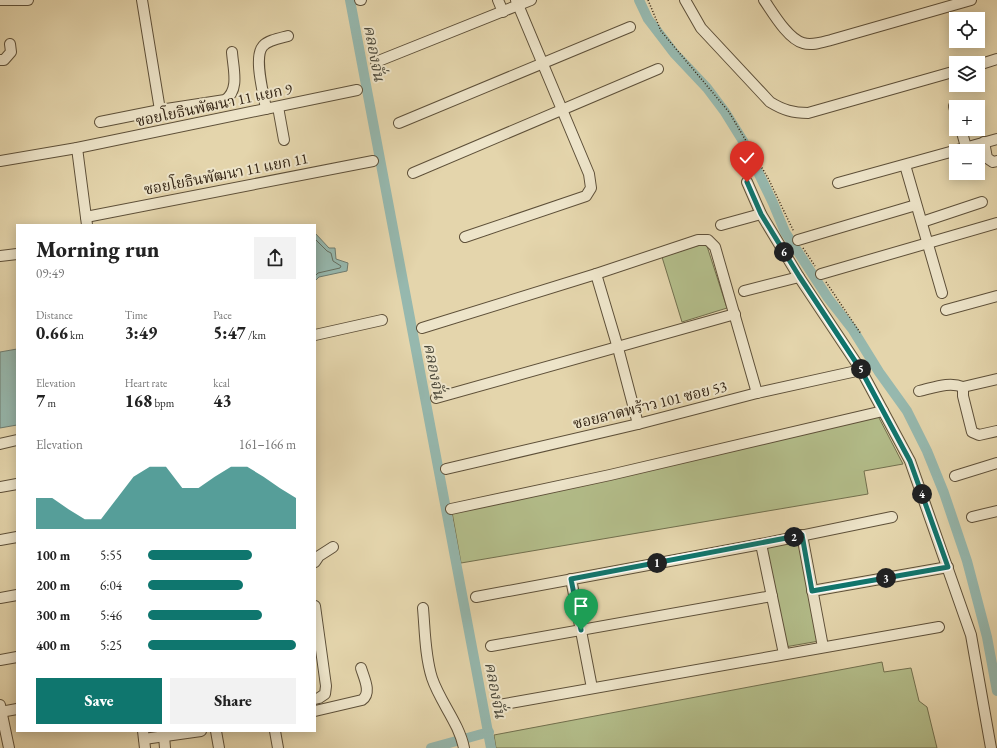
<!DOCTYPE html>
<meta charset="utf-8">
<style>
:root{--surface:#fff;--page:#f2f2f2;--text:#222;--muted:#767676;--accent:#0f766e}
body{margin:0;font-family:"EB Garamond","Noto Serif Thai",serif;background:var(--page);color:var(--text);height:100vh;display:flex;flex-direction:column;font-size:15px;white-space:nowrap}
*{box-sizing:border-box;margin:0}
p{font-size:13px;color:var(--muted)}
.icon{flex:none;width:22px;height:22px;fill:none;stroke:currentColor;stroke-width:2;stroke-linecap:round;stroke-linejoin:round}
.map{position:relative;flex:1;overflow:hidden}
.panel{position:absolute;left:16px;top:224px;width:300px;height:508px;display:flex;flex-direction:column;background:var(--surface);border-radius:0px;box-shadow:0 2px 10px #0003}
.panel>*{flex:none}
.fabs{position:absolute;left:949px;top:12px;display:grid;gap:8px}
.fabs a{display:grid;place-items:center;width:36px;height:36px;border-radius:0px;background:var(--surface);box-shadow:0 2px 10px #0003;font-size:20px}
.pin{position:absolute;display:grid;place-items:center;width:34px;height:34px;color:#fff;margin:-41px -17px;border-radius:50% 50% 50% 0;rotate:-45deg;box-shadow:0 0 4px #0007}
.pin .icon{rotate:45deg}
.km{position:absolute;width:20px;height:20px;margin:-10px;border-radius:50%;background:#222;color:#fff;font-size:11px;line-height:20px;text-align:center}
.round{display:grid;place-items:center;flex:none;width:42px;height:42px;border-radius:0px;background:var(--page)}
.summary{display:flex;align-items:center;justify-content:space-between;height:68px;padding:0 20px}
h1{font-size:22px;font-weight:800;line-height:30px}
.stats{display:grid;grid-template-columns:repeat(3,1fr);gap:6px;height:68px;padding:4px 20px}
.stats div{display:grid;align-content:center}
.stats b{font-size:17px;font-weight:800}
.stats small{font-size:11px;font-weight:400}
.stats p{font-size:11px}
.chart{height:112px;padding:8px 20px}
.chart p{display:flex;justify-content:space-between}
.chart svg{width:100%;height:72px;margin-top:4px;fill:var(--accent);opacity:.7}
.action{display:flex;gap:8px;margin-top:auto;padding:8px 20px}
.action a{flex:1;height:46px;border-radius:0px;background:var(--accent);color:#fff;font-size:16px;font-weight:800;line-height:46px;text-align:center}
.action a+a{background:var(--page);color:var(--text)}
ul{padding:0 20px;list-style:none;font-size:13px}
li{display:grid;grid-template-columns:64px 48px 1fr;align-items:center;height:30px}
li i{height:10px;border-radius:5px;background:var(--accent)}
.map>svg:first-child{display:block}
</style>
<div class="map">
<svg width="997" height="748" viewBox="0 0 997 748">
<rect width="100%" height="100%" fill="#e4d5ac"/>
<filter id="stains"><feTurbulence type="fractalNoise" baseFrequency=".005" numOctaves="4"/><feColorMatrix values="0 0 0 0 .2 0 0 0 0 .09 0 0 0 0 .02 0 0 0 .5 -.17"/></filter>
<radialGradient id="worn" r=".72"><stop offset=".6" stop-color="#630" stop-opacity="0"/><stop offset="1" stop-color="#630" stop-opacity=".3"/></radialGradient>
<g fill="#b3bd8a" stroke="#72704e">
<path d="M 706,243 L 727,308 L 682,322 L 662,257 Z"/>
<path d="M 877,414 L 903,464 L 864,471 L 868,494 L 461,563 L 452,512 Z"/>
<path d="M 799,539 L 819,641 L 785,647 L 766,546 Z"/>
<path d="M 882,662 L 884,672 L 911,668 L 919,701 L 927,707 L 937,748 L 496,748 L 494,735 Z"/>
</g>
<g fill="#96b8ae" stroke="#6e7c70">
<path d="M 315,233 L 329,248 L 335,248 L 336,259 L 348,263 L 347,271 L 319,277 L 315,281 Z"/>
<path d="M 17,349 L 17,425 L 0,428 L 0,352 Z"/>
</g>
<g fill="none" stroke-linecap="round" stroke-linejoin="round">
<path stroke="#646e60" stroke-width="1" d="M 315,239 L 327,251 L 331,253 L 333,261 L 341,266 L 340,268 L 318,273 L 315,276"/>
<g stroke="#96b8ae" stroke-width="10">
<path d="M 350,0 L 491,748"/>
<path d="M 639,0 L 648,19 L 674,53 L 707,88 L 725,112 L 743,141 L 773,203 L 785,232 L 828,298 L 853,330 L 879,372 L 907,411 L 927,451 L 944,493 L 967,561 L 987,637 L 997,691"/>
<path d="M 431,748 L 489,732"/>
</g>
<defs>
<g id="minor">
<path d="M 0,0 L 28,0"/>
<path d="M 142,0 L 160,110 L 225,100 C 240,90 233,68 232,52"/>
<path d="M 360,0 L 361,0"/>
<path d="M 498,0 L 503,12"/>
<path d="M 685,0 L 701,28 L 770,102 C 783,110 793,113 808,113 L 956,71"/>
<path d="M 764,0 C 773,13 788,39 803,43 C 812,46 823,42 831,40 L 971,0"/>
<path d="M 0,60 L 4,60 L 11,52 L 10,44"/>
<path d="M 376,62 L 531,0"/>
<path d="M 978,65 L 997,59"/>
<path d="M 954,106 L 956,114"/>
<path d="M 278,107 L 284,140"/>
<path d="M 266,109 C 264,95 253,57 263,46 C 268,40 281,38 288,36"/>
<path d="M 100,122 L 160,110"/>
<path d="M 399,123 L 630,27"/>
<path d="M 961,129 L 966,147"/>
<path d="M 984,142 L 987,158 L 993,162 L 997,161"/>
<path d="M 77,148 L 87,225"/>
<path d="M 0,161 L 77,148 L 357,90"/>
<path d="M 905,165 L 942,293"/>
<path d="M 413,173 L 658,69"/>
<path d="M 747,182 L 761,214 L 799,277 L 861,370 L 910,461 L 971,635 L 991,748"/>
<path d="M 838,183 L 997,139"/>
<path d="M 86,217 L 373,161"/>
<path d="M 922,222 L 982,202"/>
<path d="M 721,225 L 761,214"/>
<path d="M 465,237 L 586,196 L 591,188 L 589,174 L 516,0"/>
<path d="M 798,240 L 916,205"/>
<path d="M 0,256 L 17,254"/>
<path d="M 596,274 L 618,348 L 638,424"/>
<path d="M 821,274 L 997,223"/>
<path d="M 744,291 L 799,277"/>
<path d="M 946,310 L 997,296"/>
<path d="M 422,328 L 596,274 L 698,240 L 708,240 L 715,247 L 757,393"/>
<path d="M 315,335 L 382,320"/>
<path d="M 963,387 L 963,396 L 972,432 L 979,435 L 997,431"/>
<path d="M 963,387 L 997,379"/>
<path d="M 919,391 C 933,388 949,381 963,387"/>
<path d="M 436,398 L 735,314"/>
<path d="M 0,444 L 17,440"/>
<path d="M 446,469 L 638,424 L 757,393 L 861,370"/>
<path d="M 955,476 L 997,463"/>
<path d="M 0,487 L 17,484"/>
<path d="M 451,509 L 610,475 L 883,411"/>
<path d="M 972,517 L 997,511"/>
<path d="M 802,535 L 823,647"/>
<path d="M 0,540 L 17,537"/>
<path d="M 761,544 L 784,654"/>
<path d="M 315,562 L 319,556 L 333,547"/>
<path d="M 571,579 L 592,688"/>
<path d="M 812,591 L 948,567"/>
<path d="M 476,597 L 761,544 L 892,517"/>
<path d="M 0,598 L 17,595"/>
<path d="M 315,606 L 326,686 L 325,694 L 319,698 L 315,699"/>
<path d="M 423,608 C 425,631 425,656 432,678 C 440,702 459,723 464,748"/>
<path d="M 491,646 L 772,596"/>
<path d="M 0,660 L 17,657"/>
<path d="M 0,705 L 9,748"/>
<path d="M 499,705 L 939,627"/>
<path d="M 315,711 L 362,700 C 372,693 364,678 361,668"/>
<path d="M 0,712 L 17,709"/>
<path d="M 143,731 L 145,748"/>
<path d="M 216,731 L 219,748"/>
<path d="M 275,731 L 278,748"/>
<path d="M 164,736 L 165,748"/>
<path d="M 144,739 L 201,731"/>
</g>
</defs>
<use href="#minor" stroke="#5e5039" stroke-width="12"/>
<g stroke="#322313" stroke-width="1.5" stroke-dasharray="1 2" stroke-linecap="butt">
<path d="M 648,0 L 661,31 L 729,112 L 768,178 L 794,232"/>
<path d="M 803,248 L 815,266"/>
<path d="M 826,282 L 861,334"/>
</g>
<use href="#minor" stroke="#ede4c9" stroke-width="10"/>
</g>
<g fill="none" stroke-linecap="round" stroke-linejoin="round">
<defs>
<path id="route" d="M 581,630 L 571,579 L 802,535 L 812,591 L 948,567 L 910,461 L 861,370 L 799,276 L 761,214 L 747,182"/>
</defs>
<use href="#route" stroke="#fff" stroke-width="8"/>
<use href="#route" stroke="#0f766e" stroke-width="5"/>
</g>
<g text-anchor="middle" stroke-width="4" stroke-linejoin="round" paint-order="stroke">
<g font-size="15" fill="#322313" stroke="#ede4c9">
<text transform="translate(214 105) rotate(-12)" y="5">ซอยโยธินพัฒนา 11 แยก 9</text>
<text transform="translate(226 174) rotate(-11)" y="5">ซอยโยธินพัฒนา 11 แยก 11</text>
<text transform="translate(650 405) rotate(-14)" y="5">ซอยลาดพร้าว 101 ซอย 53</text>
</g>
<g font-size="16" font-style="italic" fill="#4b483a" stroke="#ede4c9">
<text transform="translate(375 53) rotate(79)" y="6">คลองจั่น</text>
<text transform="translate(435 371) rotate(79)" y="6">คลองจั่น</text>
<text transform="translate(496 690) rotate(79)" y="6">คลองจั่น</text>
</g>
</g>
<rect width="100%" height="100%" filter="url(#stains)"/>
<rect width="100%" height="100%" fill="url(#worn)"/>
</svg>
<div class="fabs">
<a><svg class="icon" aria-label="locate" viewBox="0 0 24 24"><circle cx="12" cy="12" r="6"/><path d="M12 2v4M12 18v4M2 12h4M18 12h4"/></svg></a>
<a><svg class="icon" aria-label="layers" viewBox="0 0 24 24"><path d="M12 4l9 5-9 5-9-5zM3 14l9 5 9-5"/></svg></a>
<a>+</a>
<a>−</a>
</div>
<div class="pin" style="left:581px;top:630px;background:#1e9e55"><svg class="icon" aria-label="arrive" viewBox="0 0 24 24"><path d="M6 21V4h12l-3 4 3 4H6"/></svg></div>
<div class="pin" style="left:747px;top:182px;background:#d93025"><svg class="icon" aria-label="check" viewBox="0 0 24 24"><path d="M5 12l5 5 9-10"/></svg></div>
<b class="km" style="left:657px;top:563px">1</b>
<b class="km" style="left:794px;top:537px">2</b>
<b class="km" style="left:886px;top:578px">3</b>
<b class="km" style="left:922px;top:494px">4</b>
<b class="km" style="left:861px;top:369px">5</b>
<b class="km" style="left:784px;top:252px">6</b>
<section class="panel">
<div class="summary"><div><h1>Morning run</h1><p>09:49</p></div><a class="round"><svg class="icon" aria-label="share" viewBox="0 0 24 24"><path d="M12 15V3M7 8l5-5 5 5M5 13v7h14v-7"/></svg></a></div>
<div class="stats">
<div><p>Distance</p><b>0.66<small> km</small></b></div>
<div><p>Time</p><b>3:49</b></div>
<div><p>Pace</p><b>5:47<small> /km</small></b></div>
</div>
<div class="stats">
<div><p>Elevation</p><b>7<small> m</small></b></div>
<div><p>Heart rate</p><b>168<small> bpm</small></b></div>
<div><p>kcal</p><b>43</b></div>
</div>
<div class="chart"><p><span>Elevation</span>161–166 m</p>
<svg viewBox="0 0 160 44" preserveAspectRatio="none"><path d="M0 44V25L10 25L20 32L30 38L40 38L50 25L60 12L70 6L80 6L90 19L100 19L110 12L120 6L130 6L140 12L150 19L160 25V44z"/></svg>
</div>
<ul>
<li><b>100 m</b>5:55<i style="width:70%"></i></li>
<li><b>200 m</b>6:04<i style="width:64%"></i></li>
<li><b>300 m</b>5:46<i style="width:77%"></i></li>
<li><b>400 m</b>5:25<i style="width:100%"></i></li>
</ul>
<div class="action"><a>Save</a><a>Share</a></div>
</section>
</div>
